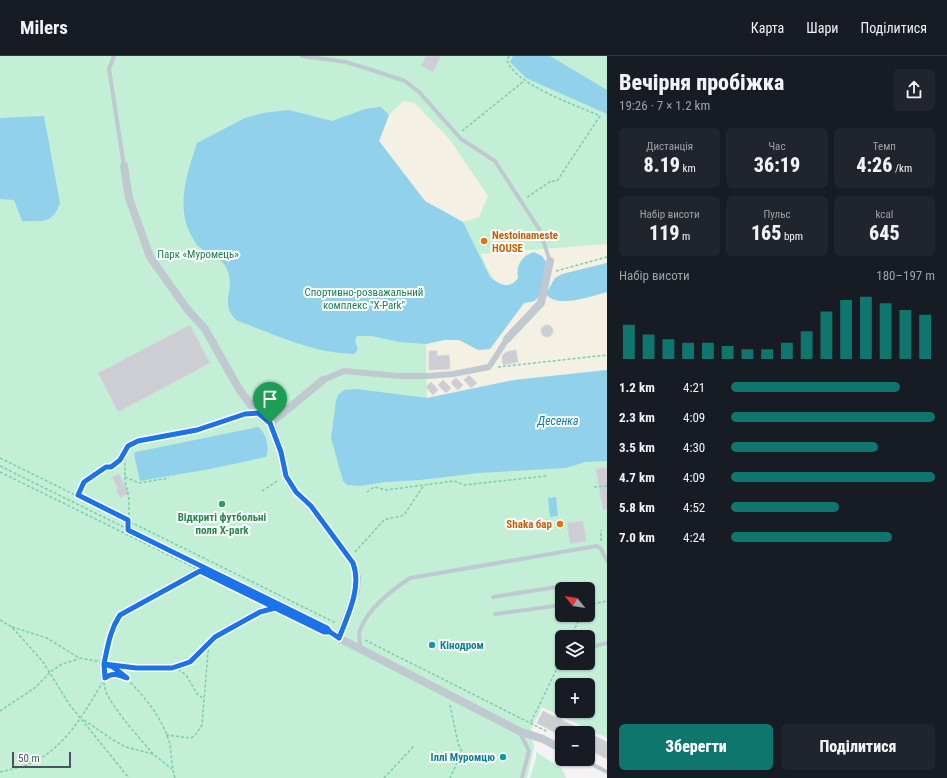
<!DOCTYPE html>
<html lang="uk">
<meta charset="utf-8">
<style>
:root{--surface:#171b24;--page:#20242c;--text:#f1f3f6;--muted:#9ea1a6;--line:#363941;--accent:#0f766e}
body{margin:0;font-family:"Roboto Condensed",sans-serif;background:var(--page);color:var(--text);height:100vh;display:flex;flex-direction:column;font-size:15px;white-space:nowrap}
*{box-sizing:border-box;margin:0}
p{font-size:13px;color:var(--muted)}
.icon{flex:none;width:22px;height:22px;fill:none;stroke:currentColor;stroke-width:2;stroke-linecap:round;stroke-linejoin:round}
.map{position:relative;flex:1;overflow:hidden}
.side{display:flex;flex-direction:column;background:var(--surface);width:340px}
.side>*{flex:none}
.needle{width:26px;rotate:300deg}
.fabs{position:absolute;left:555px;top:526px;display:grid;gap:8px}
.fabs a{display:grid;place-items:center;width:40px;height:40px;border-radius:6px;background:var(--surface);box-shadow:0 1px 3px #0004;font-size:20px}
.scale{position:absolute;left:12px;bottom:10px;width:59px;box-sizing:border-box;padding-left:4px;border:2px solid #4a535f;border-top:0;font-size:11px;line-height:14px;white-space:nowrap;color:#4a535f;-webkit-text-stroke:3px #fff;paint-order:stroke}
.pin{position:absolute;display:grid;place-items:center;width:34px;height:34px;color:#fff;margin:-41px -17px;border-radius:50% 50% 50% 0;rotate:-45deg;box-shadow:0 0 4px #0007}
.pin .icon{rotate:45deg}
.round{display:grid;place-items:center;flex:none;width:42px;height:42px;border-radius:6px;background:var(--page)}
.head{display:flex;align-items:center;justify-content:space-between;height:68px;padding:0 12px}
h1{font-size:22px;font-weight:800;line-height:30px}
.metrics{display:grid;grid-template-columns:repeat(3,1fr);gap:6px;height:68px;padding:4px 12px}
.metrics div{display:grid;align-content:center;border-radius:6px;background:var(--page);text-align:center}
.metrics b{font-size:20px;font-weight:800}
.metrics small{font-size:11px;font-weight:400}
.metrics p{font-size:11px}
.chart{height:112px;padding:8px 12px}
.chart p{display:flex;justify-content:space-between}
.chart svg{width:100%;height:72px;margin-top:4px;stroke:var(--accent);stroke-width:6}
.action{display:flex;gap:8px;margin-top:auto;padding:8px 12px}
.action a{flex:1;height:46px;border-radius:6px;background:var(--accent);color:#fff;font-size:16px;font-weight:800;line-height:46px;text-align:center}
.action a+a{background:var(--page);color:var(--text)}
ul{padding:0 12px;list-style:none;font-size:13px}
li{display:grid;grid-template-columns:64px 48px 1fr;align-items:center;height:30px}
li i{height:10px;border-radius:5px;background:var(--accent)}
header{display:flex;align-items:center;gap:24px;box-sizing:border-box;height:56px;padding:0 20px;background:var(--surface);border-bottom:1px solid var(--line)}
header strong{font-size:19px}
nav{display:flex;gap:22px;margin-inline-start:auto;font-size:14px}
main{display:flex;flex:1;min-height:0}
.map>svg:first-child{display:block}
</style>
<header>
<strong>Milers</strong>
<nav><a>Карта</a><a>Шари</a><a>Поділитися</a></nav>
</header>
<main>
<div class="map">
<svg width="607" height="722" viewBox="0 0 607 722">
<rect width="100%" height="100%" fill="#f4f2f2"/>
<g fill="#c3efd7" fill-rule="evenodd">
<path d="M 0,0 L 607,0 L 607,682 L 542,651 L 531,673 L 534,692 L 527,722 L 0,722 ZM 562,533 L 588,533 L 588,559 L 562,559 ZM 562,581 L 588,581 L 588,607 L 562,607 ZM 562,629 L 588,629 L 588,655 L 562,655 Z"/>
<path d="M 536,696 L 562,713 L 566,722 L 530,722 L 536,702 Z"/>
</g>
<g fill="#f4f0e4">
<path d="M 403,45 L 415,47 L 450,84 L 488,140 L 479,161 L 463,166 L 425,145 L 379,85 L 389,59 Z"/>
<path d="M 607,188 L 607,207 L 555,222 L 546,238 L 563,244 L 574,244 L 607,236 L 607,314 L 514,324 L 427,342 L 426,288 C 436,286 451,281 461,285 C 475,290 473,295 490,293 L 524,247 L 534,245 L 527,198 C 519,205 516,212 518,222 C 501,247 486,211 481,198 Z"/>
</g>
<g fill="#91d1eb">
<path d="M 513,0 L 550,0 L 607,34 L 607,58 L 526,22 L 510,6 Z"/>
<path d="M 381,51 L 389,59 L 379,85 L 425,145 L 463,166 L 490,221 C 500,229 510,234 518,222 C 516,209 522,200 534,196 L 542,200 L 546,206 L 540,240 L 534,245 L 524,247 L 490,293 L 478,294 L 459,284 L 444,284 L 426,288 L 399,286 L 372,280 L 357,280 L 355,284 L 358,294 L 354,298 C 312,297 275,279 236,264 C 219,246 235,236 228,216 C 222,199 211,201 199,191 C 196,189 194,184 192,181 C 175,151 187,118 197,87 L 245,62 L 263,57 L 289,54 L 332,65 L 365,53 Z"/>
<path d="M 44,60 L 60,147 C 52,169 42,165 22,165 L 14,144 L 0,143 L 0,62 Z"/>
<path d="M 607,207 L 607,236 C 592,240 557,253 546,238 L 555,222 L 562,218 Z"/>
<path d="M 607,314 L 607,405 L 585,406 L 566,412 L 479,417 L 420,424 L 385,426 L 360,430 L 347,429 L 343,425 L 331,382 L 336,345 L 338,339 L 344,334 L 357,333 L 427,342 L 514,324 Z"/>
<path d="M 258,371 C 266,376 270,392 266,401 L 210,413 L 140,425 L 134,398 L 136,396 Z"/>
<path d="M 556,441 L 558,460 L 550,461 L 548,442 Z"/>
</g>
<g fill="#ccced4" stroke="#d6d7dd">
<path d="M 426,0 L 441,0 L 433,16 L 421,10 Z"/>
<path d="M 190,269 L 210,307 L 118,356 L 98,317 Z"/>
<circle cx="547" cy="275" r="6"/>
<path d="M 516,294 L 518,306 L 503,309 L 502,300 L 506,296 Z"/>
<path d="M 429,295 L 437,295 L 437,300 L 449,299 L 450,313 L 429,314 Z"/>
<path d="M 469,319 L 477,327 L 471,332 L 464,324 Z"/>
<path d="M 456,322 L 463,329 L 458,334 L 452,328 L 452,325 Z"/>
<path d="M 443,324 L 451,332 L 446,337 L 438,329 Z"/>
<path d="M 431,326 L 438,334 L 433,339 L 426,331 Z"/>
<path d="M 607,411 L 607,453 L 603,454 L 596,413 Z"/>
<path d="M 119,418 L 129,437 L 120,442 L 116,434 L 118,433 L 112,421 Z"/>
<path d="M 583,465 L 586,485 L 570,488 L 567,467 Z"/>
<path d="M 543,655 L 607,686 L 607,703 L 588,693 L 588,677 L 562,677 L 562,680 L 537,667 Z"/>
</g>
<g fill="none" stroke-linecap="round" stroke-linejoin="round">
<g stroke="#7bcdab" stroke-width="1.5" stroke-dasharray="3 2" stroke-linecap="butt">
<path d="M 509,0 L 507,4 C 515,29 576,49 600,60 L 557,125 L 551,125 L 526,142"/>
<path d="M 462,75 L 524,25"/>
<path d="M 556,215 L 607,201"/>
<path d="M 498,311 L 607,299"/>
<path d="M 0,402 L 336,567"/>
<path d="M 0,410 L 326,571"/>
<path d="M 0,416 L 325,576"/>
<path d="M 125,421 L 139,427 L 169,422"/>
<path d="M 594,431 L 607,430"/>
<path d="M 262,435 L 279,424"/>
<path d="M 367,436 L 374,431 L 386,434 L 454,425 L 464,429 L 547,420"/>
<path d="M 78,439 L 84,426 L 106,411 L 111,411 L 125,397"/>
<path d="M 129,474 L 129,443 L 125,424 L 125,396 L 128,390 L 137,385 L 197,374 L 249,358"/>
<path d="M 601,485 L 601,474"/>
<path d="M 355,496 L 384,464 L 404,459 L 424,429"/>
<path d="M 588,549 L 607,545"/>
<path d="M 0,564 L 12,571 L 43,606 L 69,648 L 129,722"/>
<path d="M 12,571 L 47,582 L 79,602 L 137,612 L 172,611 L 179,614 L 186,619 L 198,639 L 204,643"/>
<path d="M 571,581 L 581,559"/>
<path d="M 365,584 L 548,676"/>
<path d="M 108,609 L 124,621"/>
<path d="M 173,611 L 191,606 L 209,589"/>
<path d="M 106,622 C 113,616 119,619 127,623"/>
<path d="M 127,623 C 145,641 161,660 169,685 C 172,697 171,710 175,722"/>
<path d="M 450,649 L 458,687 L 462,696 L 450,722"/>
<path d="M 0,655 L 36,631 L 50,616 L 62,608 L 79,603"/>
<path d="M 84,664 L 113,684 L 126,691 L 153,698 L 172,713"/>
<path d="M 531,666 L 562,602"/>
<path d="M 166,679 L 191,682 L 196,678 L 202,669 L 208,596 L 209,589 L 215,581 L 260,556 L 275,552"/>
<path d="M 153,698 C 138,680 120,661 108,640 C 97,622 109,576 120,559 L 200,515"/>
<path d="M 0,716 C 9,714 18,712 27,709 C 63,695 84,658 102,627"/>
<path d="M 384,722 L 414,690"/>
</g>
<g stroke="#c0c8d0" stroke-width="4">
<path d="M 114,0 L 109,13 L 124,110"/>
<path d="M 302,0 L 346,6 L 375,15 L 405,25 L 419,36 L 461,83 L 495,105 L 539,173 L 550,205"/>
<path d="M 493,541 L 569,529"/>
<path d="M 495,558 L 562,549"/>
<path d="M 330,576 L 339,581"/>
<path d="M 588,592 L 607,587"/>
<path d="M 361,593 C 360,587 358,579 360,574 C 369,551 391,535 410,522 L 597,490 L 601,493 L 607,505"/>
<path d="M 568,611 L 570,607"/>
<path d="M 520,677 L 529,695 L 522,722"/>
<path d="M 582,703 L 607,716"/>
</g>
<path stroke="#c0c8d0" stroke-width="6" d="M 323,324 L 344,315 L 398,320 L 428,320 L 453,318 L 489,311 L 507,283"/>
<g stroke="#c0c8d0" stroke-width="8">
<path d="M 124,110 L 129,142 L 150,201 L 187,253 L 205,273 L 239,333 L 257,357 L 271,367 L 281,396 L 286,420 L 296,436 L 311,450 L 353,507 L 357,521 L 356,535 L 339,582 L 519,675 L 543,683 L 562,693"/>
<path d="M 507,283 L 541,247 L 550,205"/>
<path d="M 271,367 L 323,324"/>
</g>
</g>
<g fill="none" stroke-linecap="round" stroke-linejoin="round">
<defs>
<path id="route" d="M 270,367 L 258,357 L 245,358 L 197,374 L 138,385 L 128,390 L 120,404 L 111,411 L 106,411 L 84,426 L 78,439 L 128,464 L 128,474 L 327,572 L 330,576 L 324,576 L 275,552 L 260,556 L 215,581 L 190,606 L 172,612 L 136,612 L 104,608 L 105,622 C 113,616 118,619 127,622 L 113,611 L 104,608 C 108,589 110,574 120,559 L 200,515 L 324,576 L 330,576 L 339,582 C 348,559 362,531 353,507 L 311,450 L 296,436 L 286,420 L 281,396 L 270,367"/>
</defs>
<use href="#route" stroke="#fff" stroke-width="8"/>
<use href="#route" stroke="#1a73e8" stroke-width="5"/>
</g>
<g fill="#e8710a" stroke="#fff" stroke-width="1.5">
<circle cx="484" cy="185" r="4"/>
<circle cx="560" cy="468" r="4"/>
</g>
<circle fill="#2e9e5b" stroke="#fff" stroke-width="1.5" cx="222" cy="448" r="4"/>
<g fill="#0f9aa8" stroke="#fff" stroke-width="1.5">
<circle cx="432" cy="589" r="4"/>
<circle cx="503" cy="701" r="4"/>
</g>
<g text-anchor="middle" stroke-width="4" stroke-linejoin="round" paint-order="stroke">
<g font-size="11" font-weight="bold" fill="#c56008" stroke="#fff" text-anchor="start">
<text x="492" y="183">Nestoinameste<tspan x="492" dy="13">HOUSE</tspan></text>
<text x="552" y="472" text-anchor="end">Shaka бар</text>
</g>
<g font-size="11" fill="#1a8155" stroke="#fff">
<text x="198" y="202">Парк «Муромець»</text>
<text x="364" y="240">Спортивно-розважальний<tspan x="364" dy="13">комплекс "Х-Park"</tspan></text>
</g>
<g font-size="11" font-weight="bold" fill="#27864d" stroke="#fff">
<text x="222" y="465">Відкриті футбольні<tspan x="222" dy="13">поля X-park</tspan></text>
</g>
<g font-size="11" font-weight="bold" fill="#0d838f" stroke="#fff" text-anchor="start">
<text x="440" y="593">Кінодром</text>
<text x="495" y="705" text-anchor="end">Іллі Муромцю</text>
</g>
<g font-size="12" font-style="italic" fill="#107fac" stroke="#fff">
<text x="558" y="369">Десенка</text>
</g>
</g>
</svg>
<div class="fabs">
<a><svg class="needle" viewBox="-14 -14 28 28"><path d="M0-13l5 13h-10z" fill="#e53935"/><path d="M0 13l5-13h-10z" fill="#9ea1a6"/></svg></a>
<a><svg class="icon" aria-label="layers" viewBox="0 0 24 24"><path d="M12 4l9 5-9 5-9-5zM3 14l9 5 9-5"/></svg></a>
<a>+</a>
<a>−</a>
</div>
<div class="scale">50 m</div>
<div class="pin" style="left:270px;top:367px;background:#1e9e55"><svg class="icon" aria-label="arrive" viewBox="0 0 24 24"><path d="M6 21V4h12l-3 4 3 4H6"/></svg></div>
</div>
<section class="side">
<div class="head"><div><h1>Вечірня пробіжка</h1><p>19:26 · 7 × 1.2 km</p></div><a class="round"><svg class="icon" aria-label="share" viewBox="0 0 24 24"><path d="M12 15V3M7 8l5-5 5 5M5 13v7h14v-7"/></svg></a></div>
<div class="metrics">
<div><p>Дистанція</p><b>8.19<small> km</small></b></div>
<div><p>Час</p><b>36:19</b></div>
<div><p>Темп</p><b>4:26<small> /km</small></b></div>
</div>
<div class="metrics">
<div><p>Набір висоти</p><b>119<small> m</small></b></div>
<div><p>Пульс</p><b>165<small> bpm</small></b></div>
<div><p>kcal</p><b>645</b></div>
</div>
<div class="chart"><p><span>Набір висоти</span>180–197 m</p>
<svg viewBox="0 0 160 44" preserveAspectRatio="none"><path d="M5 44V23M15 44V29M25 44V32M35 44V34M45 44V34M55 44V36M65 44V38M75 44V38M85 44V34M95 44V27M105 44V15M115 44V8M125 44V6M135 44V10M145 44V14M155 44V17"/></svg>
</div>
<ul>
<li><b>1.2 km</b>4:21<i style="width:83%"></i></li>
<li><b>2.3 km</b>4:09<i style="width:100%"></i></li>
<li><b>3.5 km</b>4:30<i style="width:72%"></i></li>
<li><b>4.7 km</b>4:09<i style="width:100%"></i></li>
<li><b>5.8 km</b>4:52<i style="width:53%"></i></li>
<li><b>7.0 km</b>4:24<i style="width:79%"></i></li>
</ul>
<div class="action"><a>Зберегти</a><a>Поділитися</a></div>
</section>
</main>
